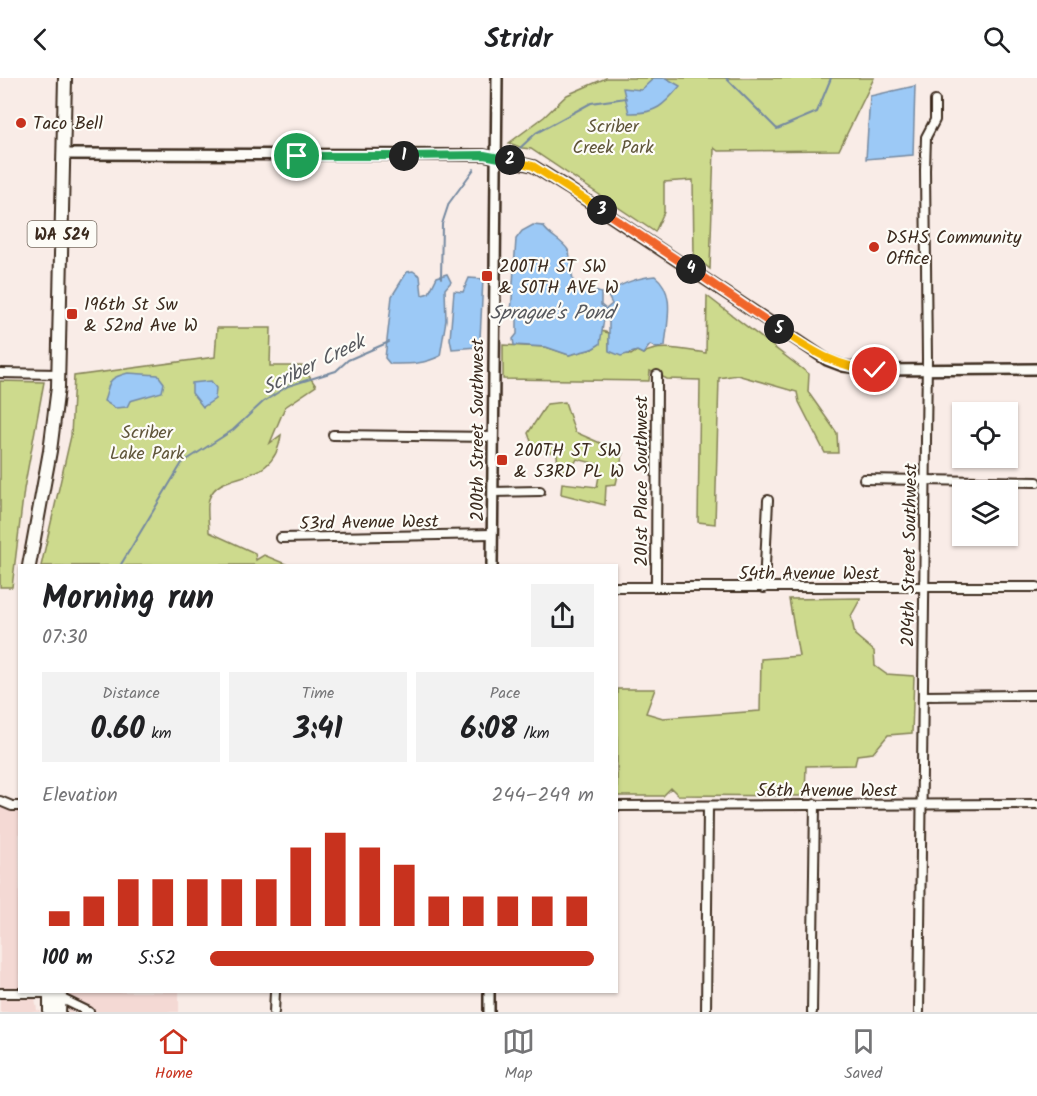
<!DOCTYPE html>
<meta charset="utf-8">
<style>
:root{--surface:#fff;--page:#f2f2f2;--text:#202124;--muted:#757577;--line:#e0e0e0;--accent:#c8321e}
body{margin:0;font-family:Kalam,sans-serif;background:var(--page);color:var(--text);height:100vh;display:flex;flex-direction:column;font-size:22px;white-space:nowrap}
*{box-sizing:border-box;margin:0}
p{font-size:20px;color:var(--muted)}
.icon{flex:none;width:33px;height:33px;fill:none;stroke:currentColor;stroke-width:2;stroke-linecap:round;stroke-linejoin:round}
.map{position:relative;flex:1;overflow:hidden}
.details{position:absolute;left:18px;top:486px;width:600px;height:429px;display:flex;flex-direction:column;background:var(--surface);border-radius:0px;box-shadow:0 2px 4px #0004}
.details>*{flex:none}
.fabs{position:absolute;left:952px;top:324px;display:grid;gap:12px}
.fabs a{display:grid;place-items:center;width:66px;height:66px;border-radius:0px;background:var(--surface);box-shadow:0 2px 4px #0004;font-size:30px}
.pin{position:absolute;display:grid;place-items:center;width:51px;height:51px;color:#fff;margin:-26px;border:3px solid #fff;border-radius:50%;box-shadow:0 2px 6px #0007}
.km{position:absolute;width:30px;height:30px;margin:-15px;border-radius:50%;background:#222;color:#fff;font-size:16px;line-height:30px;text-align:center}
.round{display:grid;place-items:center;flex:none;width:63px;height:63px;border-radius:0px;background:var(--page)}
.overview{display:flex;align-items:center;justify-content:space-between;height:102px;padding:0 24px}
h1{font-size:33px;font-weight:700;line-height:45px}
.metrics{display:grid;grid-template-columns:repeat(3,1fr);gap:9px;height:102px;padding:6px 24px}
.metrics div{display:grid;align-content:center;border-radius:0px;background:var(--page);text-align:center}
.metrics b{font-size:30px;font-weight:700}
.metrics small{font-size:16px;font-weight:400}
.metrics p{font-size:16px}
.chart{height:168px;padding:12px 24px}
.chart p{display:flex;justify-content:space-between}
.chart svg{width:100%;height:108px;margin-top:6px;stroke:var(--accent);stroke-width:6}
ul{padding:0 24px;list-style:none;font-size:20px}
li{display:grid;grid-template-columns:96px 72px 1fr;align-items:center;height:45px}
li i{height:15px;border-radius:8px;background:var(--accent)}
header{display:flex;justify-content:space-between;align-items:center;height:78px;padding:0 24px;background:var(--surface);font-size:27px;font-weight:700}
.tab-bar{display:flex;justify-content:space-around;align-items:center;height:84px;border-top:2px solid var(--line);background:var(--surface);font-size:16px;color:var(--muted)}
.tab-bar a{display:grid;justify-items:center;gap:3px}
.tab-bar .on{color:var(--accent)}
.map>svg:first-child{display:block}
</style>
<header><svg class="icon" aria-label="back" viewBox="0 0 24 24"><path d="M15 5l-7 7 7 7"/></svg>Stridr<svg class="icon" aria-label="search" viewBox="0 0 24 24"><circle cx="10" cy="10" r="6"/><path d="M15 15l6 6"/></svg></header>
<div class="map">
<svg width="1037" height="934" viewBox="0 0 1037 934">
<rect width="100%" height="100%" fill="#f9ece7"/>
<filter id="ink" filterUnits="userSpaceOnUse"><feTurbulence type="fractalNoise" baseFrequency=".0167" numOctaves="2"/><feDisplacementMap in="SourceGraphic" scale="12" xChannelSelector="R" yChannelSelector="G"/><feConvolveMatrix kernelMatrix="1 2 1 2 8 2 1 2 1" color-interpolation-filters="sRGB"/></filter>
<g filter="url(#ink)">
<g fill="#f4d9d4">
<path d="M 0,725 L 19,733 L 20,914 L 34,914 L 37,932 L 42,934 L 0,934 Z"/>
<rect x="68" y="914" width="111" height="20"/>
</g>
<g fill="#cdda8d" stroke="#848256" stroke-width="1.5">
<path d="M 606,0 L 874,0 L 839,72 L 718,73 L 714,70 L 710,191 L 694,178 L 693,102 L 664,104 L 664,134 L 655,154 L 531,71 L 522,70 L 509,65 L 544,39 L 567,17 Z"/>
<path d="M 707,218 L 809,296 L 808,314 L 837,355 L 838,375 L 825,375 L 799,324 L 797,314 L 737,297 L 719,300 L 715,446 L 698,444 L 700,302 L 667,301 L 650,293 L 649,303 L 503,301 L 503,267 L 546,269 L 569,277 L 592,271 L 599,266 L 601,253 L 609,255 L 609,272 L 631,277 L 637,273 L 643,276 C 658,265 688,273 706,275 Z"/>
<path d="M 217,250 L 271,250 L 270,288 L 302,288 L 316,308 L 285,329 L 270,365 L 281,357 C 274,412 219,389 209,421 C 206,430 209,445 209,454 L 255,475 L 256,482 L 264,477 L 288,487 L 41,488 L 71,358 L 74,298 L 215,279 Z"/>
<path d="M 0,303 L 44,304 L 24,411 L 12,509 L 0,509 Z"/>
<path d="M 565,324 L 575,354 L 623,375 L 616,406 L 606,407 L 605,427 L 561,416 L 562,405 L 597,409 L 601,387 L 577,381 L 571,392 L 558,392 L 557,376 L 533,369 L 528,355 L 547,326 Z"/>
<path d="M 861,520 L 851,538 L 855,557 L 874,573 L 875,588 L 886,596 L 914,598 L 912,655 L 888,657 L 873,675 L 857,677 L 855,687 L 806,688 L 805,718 L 678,717 L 671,710 L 663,718 L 617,718 L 617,611 L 655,611 L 646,635 L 663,640 L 760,633 L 761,581 L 799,578 L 789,521 Z"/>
</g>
<g fill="#9cc9f6" stroke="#7589a0" stroke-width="1.5">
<path d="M 654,0 L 666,0 L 680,8 C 664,27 656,36 629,35 L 623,10 L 641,12 Z"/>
<path d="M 915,8 L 913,77 L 866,81 L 870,18 Z"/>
<path d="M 533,147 L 543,148 C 549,158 562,162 568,172 C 573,183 570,195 574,206 L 601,215 L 601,227 L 606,231 L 612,226 L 608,218 C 615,206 641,199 655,198 C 676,214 667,244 665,268 L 657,270 L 650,267 L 643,276 L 637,273 L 621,278 L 609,273 L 609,243 L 604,241 L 600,266 L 592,271 L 569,277 L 546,269 L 514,267 L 513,261 L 517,256 L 517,241 L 511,236 L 516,161 L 522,153 Z"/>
<path d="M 413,193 L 420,198 L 422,217 L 429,215 L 437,199 L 447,196 L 451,204 L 445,211 L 446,242 L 440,278 C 422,287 409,286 390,286 L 385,280 L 392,218 L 407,194 Z"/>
<path d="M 469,200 L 483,201 L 480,261 L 477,269 L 452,271 L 450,261 L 454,213 L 463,214 Z"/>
<path d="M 128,295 L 158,297 L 164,305 L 162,314 L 130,323 L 127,329 L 115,330 L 104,323 C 111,304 105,301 128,295 Z"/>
<path d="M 211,303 L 216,310 L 215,321 L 203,329 L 192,315 L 192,305 Z"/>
</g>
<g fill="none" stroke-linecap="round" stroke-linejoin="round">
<g stroke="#7589a0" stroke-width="2">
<path d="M 726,0 L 777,51 L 817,34 L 831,0"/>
<path d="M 520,70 L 536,55 L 591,25 L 626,20"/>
<path d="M 441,200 L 442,146 L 449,125 L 474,91"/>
<path d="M 120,488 L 182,385 L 233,352 L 263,324 L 288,308 L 336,293 L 348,282 L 389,264"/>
</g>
<defs>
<g id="minor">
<path d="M 0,295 L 59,296"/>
<path d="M 333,357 L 493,359"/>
<path d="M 864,401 L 1037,404"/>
<path d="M 493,414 L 540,413"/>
<path d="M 281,460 L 492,456"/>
<path d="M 616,509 L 1037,509"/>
<path d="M 656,509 L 657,297"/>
<path d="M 764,510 L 768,422"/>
<path d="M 924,618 L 1037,617"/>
<path d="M 0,723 L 12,728 L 20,728"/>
<path d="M 616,728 L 1037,726"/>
<path d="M 0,915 L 50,915 L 89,934"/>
<path d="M 274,934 L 275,914"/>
<path d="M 706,934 L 708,728"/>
<path d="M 812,934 L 815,726"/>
<path d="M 919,934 L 927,281 L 925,92 L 926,59 L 935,42 L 935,23"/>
</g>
<g id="tertiary">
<path d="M 64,76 L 484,77 L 533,88 L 568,110 L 827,282 L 843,288 L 875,292 L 1037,291"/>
<path d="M 492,488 L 497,0"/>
<path d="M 489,934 L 489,914"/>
</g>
<g id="primary">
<path d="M 29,488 L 50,373 L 58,309 L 65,0"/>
<path d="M 50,914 L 50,934"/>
<path d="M 59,934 L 60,914"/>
</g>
</defs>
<use href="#minor" stroke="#3b2a1e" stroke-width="12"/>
<use href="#tertiary" stroke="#3b2a1e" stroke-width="14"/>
<use href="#primary" stroke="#3b2a1e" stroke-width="16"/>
<use href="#minor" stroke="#fdfcf7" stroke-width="8"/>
<use href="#tertiary" stroke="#fdfcf7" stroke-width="9"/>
<use href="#primary" stroke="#fdfcf7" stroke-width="12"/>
</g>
</g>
<g fill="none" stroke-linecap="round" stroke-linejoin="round" filter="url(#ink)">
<defs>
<path id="split-1" d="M 297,78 L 404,78"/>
<path id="split-2" d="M 404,78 L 484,77 L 510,82"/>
<path id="split-3" d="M 510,82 L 533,88 L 602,132"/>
<path id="split-4" d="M 602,132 L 691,191"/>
<path id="split-5" d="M 691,191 L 779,251"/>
<path id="split-6" d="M 779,251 C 811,272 836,290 875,292"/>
</defs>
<use href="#split-1" stroke="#fff" stroke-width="12"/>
<use href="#split-2" stroke="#fff" stroke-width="12"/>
<use href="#split-3" stroke="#fff" stroke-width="12"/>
<use href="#split-4" stroke="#fff" stroke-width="12"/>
<use href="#split-5" stroke="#fff" stroke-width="12"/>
<use href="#split-6" stroke="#fff" stroke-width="12"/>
<use href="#split-1" stroke="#22a559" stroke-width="8"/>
<use href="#split-2" stroke="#22a559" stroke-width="8"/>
<use href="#split-3" stroke="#f5b400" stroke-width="8"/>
<use href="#split-4" stroke="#f0652b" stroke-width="8"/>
<use href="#split-5" stroke="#f0652b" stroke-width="8"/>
<use href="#split-6" stroke="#f5b400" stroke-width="8"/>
</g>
<g fill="#c8321e" stroke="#fdfcf7" stroke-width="2">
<circle cx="21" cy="45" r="6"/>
<circle cx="874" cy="169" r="6"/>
<rect x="481" y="192" width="12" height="12" rx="3"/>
<rect x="66" y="230" width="12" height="12" rx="3"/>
<rect x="496" y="376" width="12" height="12" rx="3"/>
</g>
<g text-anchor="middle" stroke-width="4.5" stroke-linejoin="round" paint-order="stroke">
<rect fill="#fdfcf7" stroke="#75695f" stroke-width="1.5" x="27.5" y="143" width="69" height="26" rx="4.5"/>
<g font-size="16" font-weight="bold" fill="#3b2a1e">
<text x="62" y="162">WA 524</text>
</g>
<g font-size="18" fill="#3b2a1e" stroke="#fdfcf7" text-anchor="start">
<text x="33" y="51">Taco Bell</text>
<text x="886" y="165">DSHS Community<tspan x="886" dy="21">Office</tspan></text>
<text x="499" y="194">200TH ST SW<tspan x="499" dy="21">&amp; 50TH AVE W</tspan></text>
<text x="84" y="232">196th St Sw<tspan x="84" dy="21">&amp; 52nd Ave W</tspan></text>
<text x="514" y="378">200TH ST SW<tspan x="514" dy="21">&amp; 53RD PL W</tspan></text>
</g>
<g font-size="18" fill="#60563a" stroke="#fdfcf7">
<text x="613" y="54">Scriber<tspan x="613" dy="21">Creek Park</tspan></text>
<text x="147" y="360">Scriber<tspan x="147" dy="21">Lake Park</tspan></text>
</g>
<g font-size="18" fill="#3b2a1e" stroke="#fdfcf7">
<text transform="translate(477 352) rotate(-90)" y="6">200th Street Southwest</text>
<text transform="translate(641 403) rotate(-90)" y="6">201st Place Southwest</text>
<text transform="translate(369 444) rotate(-1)" y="6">53rd Avenue West</text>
<text transform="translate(909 477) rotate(-89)" y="6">204th Street Southwest</text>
<text x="809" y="501">54th Avenue West</text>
<text x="827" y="718">56th Avenue West</text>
</g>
<g font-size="20" font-style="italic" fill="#585a5f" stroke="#fdfcf7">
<text x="552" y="241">Sprague's Pond</text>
<text transform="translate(313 286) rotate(-26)" y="7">Scriber Creek</text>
</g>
</g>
</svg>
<div class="fabs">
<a><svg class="icon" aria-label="locate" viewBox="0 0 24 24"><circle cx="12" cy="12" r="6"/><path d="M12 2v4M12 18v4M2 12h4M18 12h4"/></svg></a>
<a><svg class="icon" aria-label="layers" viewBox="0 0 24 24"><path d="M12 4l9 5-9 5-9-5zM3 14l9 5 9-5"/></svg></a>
</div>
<div class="pin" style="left:297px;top:78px;background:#1e9e55"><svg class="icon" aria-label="arrive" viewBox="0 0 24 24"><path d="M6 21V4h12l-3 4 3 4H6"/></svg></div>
<div class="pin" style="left:875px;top:292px;background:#d93025"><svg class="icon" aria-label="check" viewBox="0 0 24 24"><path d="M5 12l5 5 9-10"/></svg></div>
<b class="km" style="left:404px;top:78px">1</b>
<b class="km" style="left:510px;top:82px">2</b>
<b class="km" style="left:602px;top:132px">3</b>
<b class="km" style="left:691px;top:191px">4</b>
<b class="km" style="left:779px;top:251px">5</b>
<section class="details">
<div class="overview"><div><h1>Morning run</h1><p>07:30</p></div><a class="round"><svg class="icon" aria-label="share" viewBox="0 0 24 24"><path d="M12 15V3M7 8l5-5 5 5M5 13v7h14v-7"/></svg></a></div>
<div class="metrics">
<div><p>Distance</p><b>0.60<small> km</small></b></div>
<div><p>Time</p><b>3:41</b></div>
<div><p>Pace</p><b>6:08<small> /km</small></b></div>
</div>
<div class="chart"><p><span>Elevation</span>244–249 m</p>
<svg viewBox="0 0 160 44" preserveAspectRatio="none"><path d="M5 44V38M15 44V32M25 44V25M35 44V25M45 44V25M55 44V25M65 44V25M75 44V12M85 44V6M95 44V12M105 44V19M115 44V32M125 44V32M135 44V32M145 44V32M155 44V32"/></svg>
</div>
<ul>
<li><b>100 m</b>5:52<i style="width:100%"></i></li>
</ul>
</section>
</div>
<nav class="tab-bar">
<a class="on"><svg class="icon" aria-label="home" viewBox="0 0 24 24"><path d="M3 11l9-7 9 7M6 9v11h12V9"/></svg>Home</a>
<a><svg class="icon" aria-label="map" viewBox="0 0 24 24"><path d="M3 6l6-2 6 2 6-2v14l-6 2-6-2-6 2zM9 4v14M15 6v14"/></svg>Map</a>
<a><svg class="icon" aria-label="saved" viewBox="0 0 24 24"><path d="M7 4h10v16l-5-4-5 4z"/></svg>Saved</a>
</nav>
